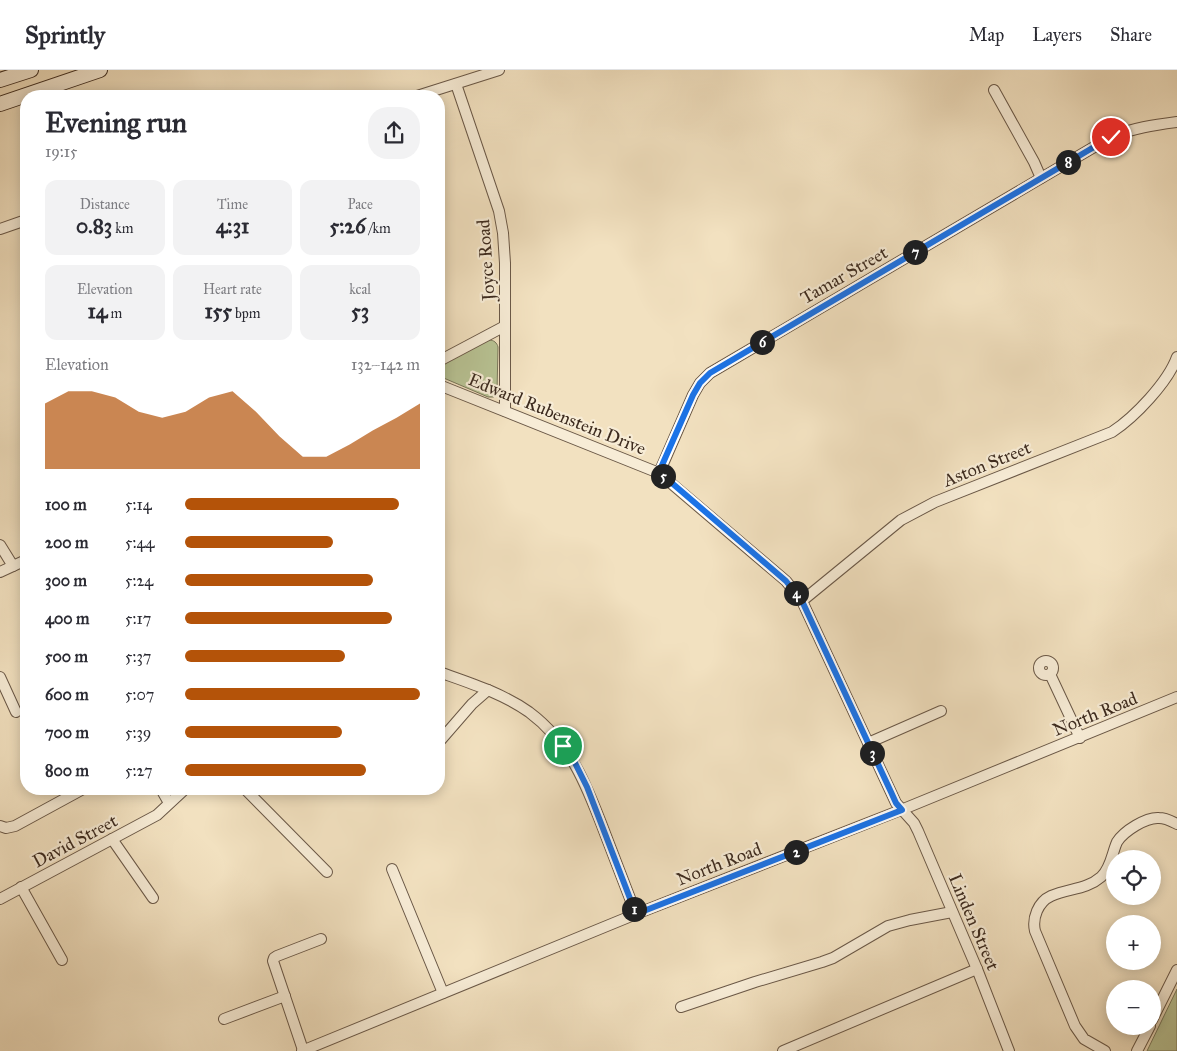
<!DOCTYPE html>
<meta charset="utf-8">
<style>
:root{--surface:#fff;--page:#f2f2f3;--text:#2b2b33;--muted:#7c7c81;--line:#e1e1e2;--accent:#b45309}
body{margin:0;font-family:"IM FELL Great Primer",serif;background:var(--page);color:var(--text);height:100vh;display:flex;flex-direction:column;font-size:19px;white-space:nowrap}
*{box-sizing:border-box;margin:0}
p{font-size:16px;color:var(--muted)}
.icon{flex:none;width:28px;height:28px;fill:none;stroke:currentColor;stroke-width:2;stroke-linecap:round;stroke-linejoin:round}
.map{position:relative;flex:1;overflow:hidden}
.drawer{position:absolute;left:20px;top:20px;width:425px;height:705px;display:flex;flex-direction:column;background:var(--surface);border-radius:20px;box-shadow:0 2px 12px #0003}
.drawer>*{flex:none}
.tools{position:absolute;left:1106px;top:780px;display:grid;gap:10px}
.tools a{display:grid;place-items:center;width:55px;height:55px;border-radius:50%;background:var(--surface);box-shadow:0 2px 12px #0003;font-size:25px}
.pin{position:absolute;display:grid;place-items:center;width:42px;height:42px;color:#fff;margin:-21px;border:2px solid #fff;border-radius:50%;box-shadow:0 1px 5px #0007}
.km{position:absolute;width:25px;height:25px;margin:-12px;border-radius:50%;background:#222;color:#fff;font-size:14px;line-height:25px;text-align:center}
.round{display:grid;place-items:center;flex:none;width:52px;height:52px;border-radius:20px;background:var(--page)}
.head{display:flex;align-items:center;justify-content:space-between;height:85px;padding:0 25px}
h1{font-size:28px;font-weight:700;line-height:38px}
.stats{display:grid;grid-template-columns:repeat(3,1fr);gap:8px;height:85px;padding:5px 25px}
.stats div{display:grid;align-content:center;border-radius:12px;background:var(--page);text-align:center}
.stats b{font-size:21px;font-weight:700}
.stats small{font-size:14px;font-weight:400}
.stats p{font-size:14px}
.chart{height:140px;padding:10px 25px}
.chart p{display:flex;justify-content:space-between}
.chart svg{width:100%;height:90px;margin-top:5px;fill:var(--accent);opacity:.7}
ul{padding:0 25px;list-style:none;font-size:16px}
li{display:grid;grid-template-columns:80px 60px 1fr;align-items:center;height:38px}
li i{height:12px;border-radius:6px;background:var(--accent)}
header{display:flex;align-items:center;gap:30px;box-sizing:border-box;height:70px;padding:0 25px;background:var(--surface);border-bottom:1px solid var(--line)}
header strong{font-size:24px}
nav{display:flex;gap:28px;margin-inline-start:auto;font-size:18px}
.map>svg:first-child{display:block}
</style>
<header>
<strong>Sprintly</strong>
<nav><a>Map</a><a>Layers</a><a>Share</a></nav>
</header>
<div class="map">
<svg width="1177" height="981" viewBox="0 0 1177 981">
<rect width="100%" height="100%" fill="#f2e1c0"/>
<filter id="stains"><feTurbulence type="fractalNoise" baseFrequency=".004" numOctaves="4"/><feColorMatrix values="0 0 0 0 .2 0 0 0 0 .09 0 0 0 0 .02 0 0 0 .5 -.17"/></filter>
<radialGradient id="worn" r=".72"><stop offset=".6" stop-color="#630" stop-opacity="0"/><stop offset="1" stop-color="#630" stop-opacity=".3"/></radialGradient>
<g fill="#b8c394" stroke="#7a775a">
<path d="M 489,270 C 494,270 497,273 498,277 L 497,322 L 494,327 L 488,327 L 439,306 L 439,296 Z"/>
<path d="M 1177,919 L 1177,981 L 1147,981 Z"/>
</g>
<g fill="none" stroke-linecap="round" stroke-linejoin="round">
<defs>
<g id="street">
<path d="M 456,14 L 499,141 L 503,163 L 505,193 L 505,341"/>
<path d="M 994,20 L 1034,92 L 1041,108"/>
<path d="M 417,26 L 499,0"/>
<path d="M 0,159 L 26,150"/>
<path d="M 439,291 L 505,256"/>
<path d="M 439,315 L 659,403 L 786,511 L 802,531 L 896,733 L 914,753 L 918,761 L 977,899 L 1009,981"/>
<path d="M 659,403 L 693,325 L 700,313 L 710,303 L 1111,67 C 1133,58 1154,55 1177,52"/>
<path d="M 0,475 L 13,496"/>
<path d="M 0,502 L 26,490"/>
<path d="M 802,531 L 901,450 L 935,432 L 1112,362 C 1135,347 1168,312 1177,287"/>
<circle cx="1046" cy="598" r="7"/>
<path d="M 439,602 C 470,613 502,623 529,642 C 572,674 588,719 606,766 C 616,792 626,818 636,844"/>
<path d="M 1050,604 L 1080,668"/>
<path d="M 0,607 L 16,642"/>
<path d="M 439,672 L 472,634 L 488,620"/>
<path d="M 868,673 L 941,641"/>
<path d="M 161,719 L 169,733"/>
<path d="M 245,719 L 327,802"/>
<path d="M 0,756 L 6,758 L 15,756 L 83,719"/>
<path d="M 112,769 L 153,828"/>
<path d="M 392,799 L 443,923"/>
<path d="M 21,817 L 62,890"/>
<path d="M 0,829 L 157,745 L 185,719"/>
<path d="M 681,937 L 755,912 L 822,892 L 833,888 L 888,856 L 910,850 L 952,842"/>
<path d="M 224,949 L 285,926"/>
<path d="M 1152,950 L 1177,900"/>
<path d="M 303,980 L 273,891 L 274,888 L 277,886 L 321,869"/>
<path d="M 302,981 L 636,844 L 901,740 L 1177,627"/>
<path d="M 783,981 L 977,899"/>
<path d="M 1105,981 L 1084,969 L 1075,956 L 1035,861 C 1032,848 1038,832 1051,826 C 1069,818 1086,820 1101,807 C 1111,798 1112,783 1117,772 C 1124,761 1146,747 1159,748 C 1166,748 1171,751 1177,754"/>
<path d="M 1137,981 L 1150,956"/>
</g>
<g id="secondary">
<path d="M 0,10 L 31,0"/>
<path d="M 0,34 L 100,0"/>
</g>
</defs>
<use href="#street" stroke="#6a5847" stroke-width="12"/>
<use href="#secondary" stroke="#3d2b1f" stroke-width="16"/>
<use href="#street" stroke="#f7ecd6" stroke-width="10"/>
<use href="#secondary" stroke="#f7ecd6" stroke-width="14"/>
</g>
<g fill="none" stroke-linecap="round" stroke-linejoin="round">
<defs>
<path id="route" d="M 563,676 L 575,693 L 587,717 L 636,844 L 902,740 L 896,733 L 891,722 L 802,531 L 786,511 L 659,402 L 693,325 L 700,313 L 710,303 L 1111,67"/>
</defs>
<use href="#route" stroke="#fff" stroke-width="10"/>
<use href="#route" stroke="#1a73e8" stroke-width="6"/>
</g>
<g text-anchor="middle" stroke-width="4.5" stroke-linejoin="round" paint-order="stroke">
<g font-size="18" fill="#3d2b1f" stroke="#f7ecd6">
<text transform="translate(486 190) rotate(-94)" y="6">Joyce Road</text>
<text transform="translate(844 205) rotate(-30)" y="6">Tamar Street</text>
<text transform="translate(557 344) rotate(22)" y="6">Edward Rubenstein Drive</text>
<text transform="translate(987 394) rotate(-22)" y="6">Aston Street</text>
<text transform="translate(1095 644) rotate(-22)" y="6">North Road</text>
<text transform="translate(75 771) rotate(-28)" y="6">David Street</text>
<text transform="translate(719 794) rotate(-21)" y="6">North Road</text>
<text transform="translate(974 852) rotate(67)" y="6">Linden Street</text>
</g>
</g>
<rect width="100%" height="100%" filter="url(#stains)"/>
<rect width="100%" height="100%" fill="url(#worn)"/>
</svg>
<div class="tools">
<a><svg class="icon" aria-label="locate" viewBox="0 0 24 24"><circle cx="12" cy="12" r="6"/><path d="M12 2v4M12 18v4M2 12h4M18 12h4"/></svg></a>
<a>+</a>
<a>−</a>
</div>
<div class="pin" style="left:563px;top:676px;background:#1e9e55"><svg class="icon" aria-label="arrive" viewBox="0 0 24 24"><path d="M6 21V4h12l-3 4 3 4H6"/></svg></div>
<div class="pin" style="left:1111px;top:67px;background:#d93025"><svg class="icon" aria-label="check" viewBox="0 0 24 24"><path d="M5 12l5 5 9-10"/></svg></div>
<b class="km" style="left:634px;top:839px">1</b>
<b class="km" style="left:796px;top:782px">2</b>
<b class="km" style="left:872px;top:683px">3</b>
<b class="km" style="left:796px;top:523px">4</b>
<b class="km" style="left:663px;top:406px">5</b>
<b class="km" style="left:762px;top:272px">6</b>
<b class="km" style="left:915px;top:182px">7</b>
<b class="km" style="left:1068px;top:92px">8</b>
<section class="drawer">
<div class="head"><div><h1>Evening run</h1><p>19:15</p></div><a class="round"><svg class="icon" aria-label="share" viewBox="0 0 24 24"><path d="M12 15V3M7 8l5-5 5 5M5 13v7h14v-7"/></svg></a></div>
<div class="stats">
<div><p>Distance</p><b>0.83<small> km</small></b></div>
<div><p>Time</p><b>4:31</b></div>
<div><p>Pace</p><b>5:26<small> /km</small></b></div>
</div>
<div class="stats">
<div><p>Elevation</p><b>14<small> m</small></b></div>
<div><p>Heart rate</p><b>155<small> bpm</small></b></div>
<div><p>kcal</p><b>53</b></div>
</div>
<div class="chart"><p><span>Elevation</span>132–142 m</p>
<svg viewBox="0 0 160 44" preserveAspectRatio="none"><path d="M0 44V12L10 6L20 6L30 9L40 16L50 19L60 16L70 9L80 6L90 16L100 28L110 38L120 38L130 32L140 25L150 19L160 12V44z"/></svg>
</div>
<ul>
<li><b>100 m</b>5:14<i style="width:91%"></i></li>
<li><b>200 m</b>5:44<i style="width:63%"></i></li>
<li><b>300 m</b>5:24<i style="width:80%"></i></li>
<li><b>400 m</b>5:17<i style="width:88%"></i></li>
<li><b>500 m</b>5:37<i style="width:68%"></i></li>
<li><b>600 m</b>5:07<i style="width:100%"></i></li>
<li><b>700 m</b>5:39<i style="width:67%"></i></li>
<li><b>800 m</b>5:27<i style="width:77%"></i></li>
</ul>
</section>
</div>
